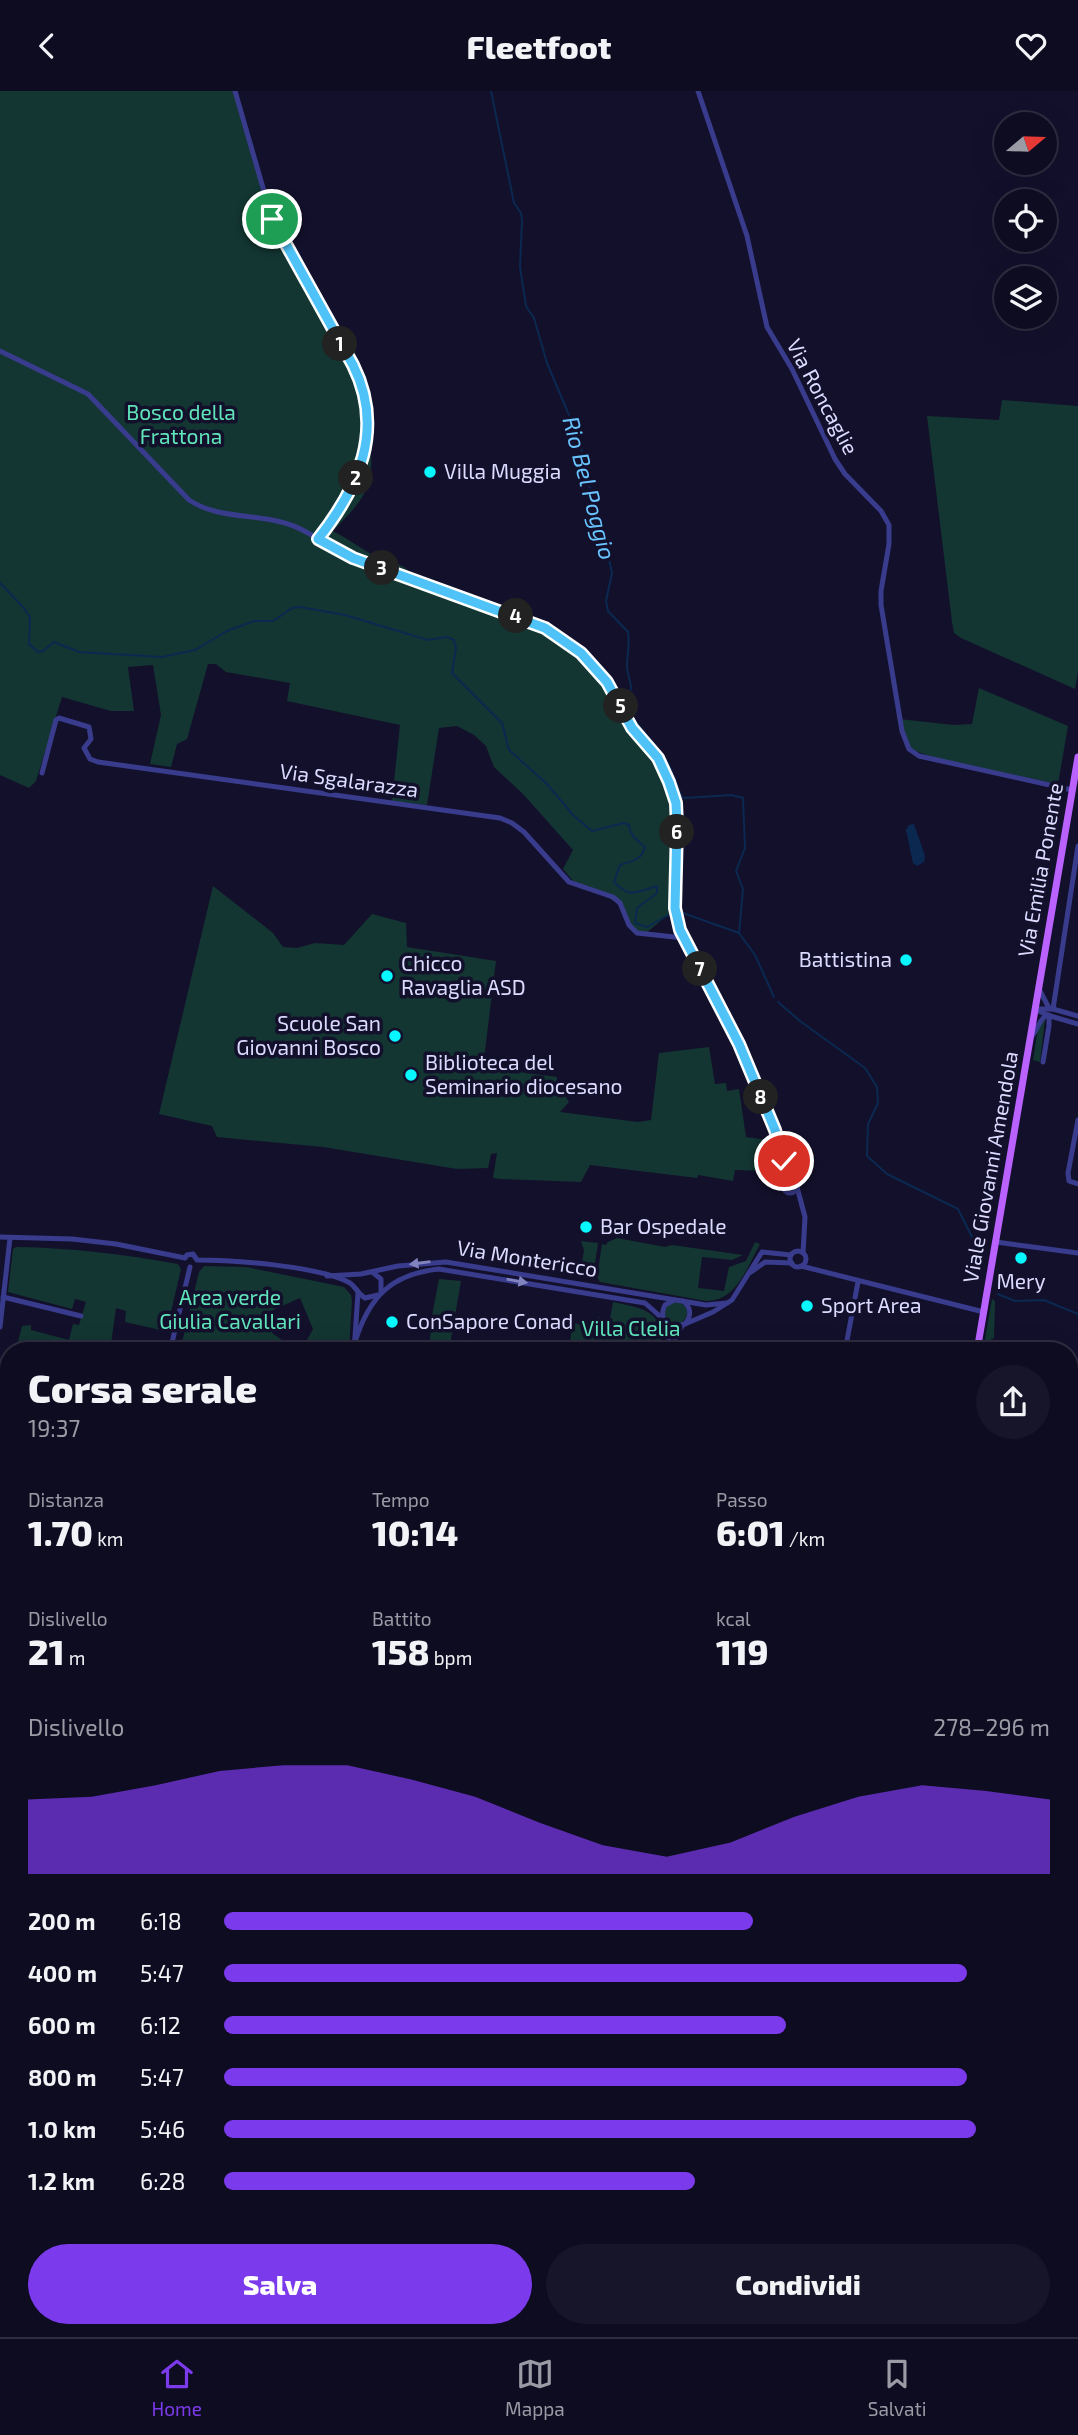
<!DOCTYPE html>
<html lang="it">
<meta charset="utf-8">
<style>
:root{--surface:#0e0c21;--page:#17152a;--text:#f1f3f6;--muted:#9b9ba5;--line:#2e2c3f;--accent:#7c3aed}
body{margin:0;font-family:"Exo 2",sans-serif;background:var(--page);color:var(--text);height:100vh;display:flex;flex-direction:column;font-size:26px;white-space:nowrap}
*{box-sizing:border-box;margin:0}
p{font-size:23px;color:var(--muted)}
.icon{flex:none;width:38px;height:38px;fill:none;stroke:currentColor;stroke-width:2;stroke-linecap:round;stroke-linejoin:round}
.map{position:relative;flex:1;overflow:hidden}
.drawer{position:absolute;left:0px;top:1251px;width:1078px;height:996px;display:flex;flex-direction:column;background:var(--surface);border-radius:28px 28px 0 0;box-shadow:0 7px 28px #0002,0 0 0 2px var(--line)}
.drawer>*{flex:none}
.needle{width:46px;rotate:71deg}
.controls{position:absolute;left:994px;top:21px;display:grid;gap:14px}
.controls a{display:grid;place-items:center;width:63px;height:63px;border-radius:50%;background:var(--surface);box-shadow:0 7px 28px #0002,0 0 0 2px var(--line);font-size:35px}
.pin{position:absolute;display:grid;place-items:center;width:60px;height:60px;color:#fff;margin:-30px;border:4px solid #fff;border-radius:50%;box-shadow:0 2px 7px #0007}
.km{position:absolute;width:35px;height:35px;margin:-18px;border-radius:50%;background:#222;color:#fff;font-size:19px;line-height:35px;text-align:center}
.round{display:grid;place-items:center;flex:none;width:74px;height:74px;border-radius:37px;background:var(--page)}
.overview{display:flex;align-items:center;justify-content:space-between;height:119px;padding:0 28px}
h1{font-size:38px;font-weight:800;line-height:52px}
.stats{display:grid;grid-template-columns:repeat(3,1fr);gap:10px;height:119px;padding:7px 28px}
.stats div{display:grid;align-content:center}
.stats b{font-size:35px;font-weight:800}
.stats small{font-size:19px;font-weight:400}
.stats p{font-size:19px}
.chart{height:196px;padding:14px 28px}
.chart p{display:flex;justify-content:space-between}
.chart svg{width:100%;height:126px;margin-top:7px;fill:var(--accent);opacity:.7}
.cta{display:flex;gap:14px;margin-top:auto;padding:14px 28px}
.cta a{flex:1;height:80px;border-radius:42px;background:var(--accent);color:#fff;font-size:28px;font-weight:800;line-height:80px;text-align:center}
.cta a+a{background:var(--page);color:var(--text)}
ul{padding:0 28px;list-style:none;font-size:23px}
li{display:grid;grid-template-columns:112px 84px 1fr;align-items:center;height:52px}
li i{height:18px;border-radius:9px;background:var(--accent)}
header{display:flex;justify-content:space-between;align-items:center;height:91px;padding:0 28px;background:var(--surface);font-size:32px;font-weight:800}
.tab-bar{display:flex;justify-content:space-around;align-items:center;height:98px;border-top:2px solid var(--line);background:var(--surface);font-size:19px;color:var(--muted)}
.tab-bar a{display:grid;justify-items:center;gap:4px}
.tab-bar .active{color:var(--accent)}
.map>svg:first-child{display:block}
</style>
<header><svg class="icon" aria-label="back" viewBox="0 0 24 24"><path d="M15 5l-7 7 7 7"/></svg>Fleetfoot<svg class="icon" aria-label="heart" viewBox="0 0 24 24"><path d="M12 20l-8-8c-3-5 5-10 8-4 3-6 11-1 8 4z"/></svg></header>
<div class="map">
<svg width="1078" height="2246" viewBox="0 0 1078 2246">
<rect width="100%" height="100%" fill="#13102c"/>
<g fill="#133632">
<path d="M 0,0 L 234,0 L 270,125 L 367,307 C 365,335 376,364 369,391 C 364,410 345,427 333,440 C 348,448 362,458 376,466 C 389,473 402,470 411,483 L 543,533 C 594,558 605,597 637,640 C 654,663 670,680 677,709 C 685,739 675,784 677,816 L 644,844 L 632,838 L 617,812 L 605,805 L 579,797 L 563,778 L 573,759 L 523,703 L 494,676 L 486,655 L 474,644 L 457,635 L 439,637 L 427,714 L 392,710 L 400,634 L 287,610 L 290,592 L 226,581 L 216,573 L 208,573 L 187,648 L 177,653 L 171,676 L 150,673 L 161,624 L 153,574 L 128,576 L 134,620 L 111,620 L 62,606 L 36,690 L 29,697 L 0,684 Z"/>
<path d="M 1002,309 L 1078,315 L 1078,581 L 1075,598 L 961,547 L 954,542 L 952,531 L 927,325 L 999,329 Z"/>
<path d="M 979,597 L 1068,635 L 1058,693 L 943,670 L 910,658 L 899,628 L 954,634 L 972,633 Z"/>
<path d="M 213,795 L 273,842 L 283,856 L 297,857 L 315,852 L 344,854 L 372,823 L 406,832 L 407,856 L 496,870 L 483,976 L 557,986 L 557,993 L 569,1011 L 560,1021 L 638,1031 L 651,1029 L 659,962 L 709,956 L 715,993 L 726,992 L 727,1000 L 739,998 L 746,1046 L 776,1050 L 781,1083 L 779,1096 L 765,1094 L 767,1080 L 735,1079 L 733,1090 L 698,1084 L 697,1087 L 590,1074 L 581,1091 L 500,1088 L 493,1087 L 497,1062 L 491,1063 L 488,1077 L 457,1078 L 323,1056 L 217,1046 L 212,1035 L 159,1023 Z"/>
<path d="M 1045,928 L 1040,971 L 1033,969 L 1038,937 Z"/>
<path d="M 617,1147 L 665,1156 L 672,1154 L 743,1164 L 732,1169 L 702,1166 L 698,1197 L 724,1200 L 729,1176 L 746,1170 L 755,1151 L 760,1153 C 747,1176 737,1210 706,1210 L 600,1191 L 597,1186 L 602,1153 L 606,1154 L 608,1151 Z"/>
<path d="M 581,1150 L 598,1152 L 594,1179 L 581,1177 L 584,1159 Z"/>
<path d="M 16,1156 C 74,1157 122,1163 178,1173 L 181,1178 L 167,1238 L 165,1240 L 125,1231 L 126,1220 L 116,1217 L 110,1260 L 37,1260 L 17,1255 L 22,1235 L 31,1234 L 31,1239 L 69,1249 L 73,1233 L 79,1234 L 86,1211 L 75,1208 L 72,1218 L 8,1201 L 13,1158 Z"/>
<path d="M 204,1175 L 246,1176 L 344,1196 L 351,1204 L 352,1210 L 349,1260 L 301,1260 L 313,1238 L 300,1207 L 269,1221 L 276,1236 L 272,1242 L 285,1251 L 282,1256 L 283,1260 L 180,1260 L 199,1181 Z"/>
<path d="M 439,1188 L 461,1190 L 449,1260 L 432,1260 L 432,1256 L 429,1256 L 432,1230 L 431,1230 Z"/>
<path d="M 992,1208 L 995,1210 L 994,1247 L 990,1249 L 993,1258 L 983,1260 Z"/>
<circle cx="676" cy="1222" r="11"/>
<path d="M 613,1211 C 647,1218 664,1220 662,1260 L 587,1260 L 569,1256 L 573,1232 L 596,1236 L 598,1226 L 610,1228 Z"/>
<path d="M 1074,1347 L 1078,1349 L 1078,1372 L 1069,1371 L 1069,1348 Z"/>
<path d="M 1069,1396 L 1078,1399 L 1078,1443 L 1069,1446 Z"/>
<path d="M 0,1493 L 9,1495 L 9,1544 L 0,1545 Z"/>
<path d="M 9,1596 L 9,1699 L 0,1697 L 0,1612 L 2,1603 Z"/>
<path d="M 1069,1663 L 1078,1664 L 1078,1715 L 1069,1714 Z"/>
<path d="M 0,1757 L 9,1759 L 9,1799 L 3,1791 L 4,1785 L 0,1784 Z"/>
<path d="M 0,1832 L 9,1834 L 9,2005 L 0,2002 Z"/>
<path d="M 0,2039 L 9,2045 L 9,2073 L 0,2101 Z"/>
<path d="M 299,2238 L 551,2238 L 552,2239 L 550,2246 L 296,2246 Z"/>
<path d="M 610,2238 L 697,2238 L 696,2246 L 611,2246 Z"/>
</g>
<path fill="#0b2950" d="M 914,733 L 925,765 L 924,771 L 917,775 L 913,772 L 906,739 L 909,734 Z"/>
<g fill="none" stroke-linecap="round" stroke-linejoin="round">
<g stroke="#0b2950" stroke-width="2">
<path d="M 491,0 L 514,112 L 521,122 L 522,129 L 520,176 L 526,215 L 534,227 L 547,272 L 580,350 L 585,382 L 599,425 L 612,482 L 606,510 L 608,520 L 628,541 C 630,554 627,563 627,575 C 627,583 631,590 631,598 L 623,608 C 632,632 653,648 666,669 C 673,680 676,694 682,706 L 685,707 L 731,704 L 743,707 L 745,757 L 736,780 L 743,798 L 739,842"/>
<path d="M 0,492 L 24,517 L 30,526 L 29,553 L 38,561 L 43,560 L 54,551 L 79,561 L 162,566 L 195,559 L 227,540 L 254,530 L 273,530 L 292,517 L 300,516 L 345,524 L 428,549 L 447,546 L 454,549 L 456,557 L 452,582 L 502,632 L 509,659 L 547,693 L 573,724 L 592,740 L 624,732 L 629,734 C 630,745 637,749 645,756 C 642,769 632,770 620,774 L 614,791 C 630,808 637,801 657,795 L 657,802 L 637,817 L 635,832 L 647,836 L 670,823 L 683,822 L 739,842 L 755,864 L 774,906"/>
<path d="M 778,911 L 800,930 L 865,977 L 877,996 L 878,1012 L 868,1033 L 867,1065 L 887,1083 L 958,1118 L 975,1152 L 978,1184"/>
<path d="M 998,1203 L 1015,1210 L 1044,1209 L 1078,1223"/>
<path d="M 0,2012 L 9,2016"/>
</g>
<g stroke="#393c8c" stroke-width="5">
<path d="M 235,0 L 272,128 L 353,274 C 384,338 359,396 318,448"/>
<path d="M 698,0 L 747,145 L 767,236 L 792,278 L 835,368 L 845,383 L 881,420 L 889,434 L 889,453 L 881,500 L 881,514 L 902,640 L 909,658 L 919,665 L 1072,699"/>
<path d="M 0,260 L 88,303 L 189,409 C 216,427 250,423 281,431 C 307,437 327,456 352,466 C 415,492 483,506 545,537 C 568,549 593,570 608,592 C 617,607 623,624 633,638 C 652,663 672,682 676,716 C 681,756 666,803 681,841 C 693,872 713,901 728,930 C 752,976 775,1032 787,1082 L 792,1088"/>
<path d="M 42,682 L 56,629 L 59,627 L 89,636 L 91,648 L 84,657 L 90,668 L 98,671 L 500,727 L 512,732 L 524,741 L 569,791 L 613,806 L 620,812 L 629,834 L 637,842 L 684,847"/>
<path d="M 1039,898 L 1049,917"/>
<path d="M 1035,918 L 1047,924 L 1078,933"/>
<path d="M 1035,918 L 1053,918 L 1078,925"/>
<path d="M 1053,918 L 1078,755"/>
<path d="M 1031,946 C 1038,939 1038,929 1047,924"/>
<path d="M 1043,971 L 1049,935 L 1049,924"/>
<path d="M 1078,1029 L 1068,1082 L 1069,1090 L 1078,1093"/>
<circle cx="790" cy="1095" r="7"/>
<path d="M 797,1096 L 805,1126 L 803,1162"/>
<path d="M 0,1146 L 72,1148 L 116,1153 L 185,1167 L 187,1164 L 193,1163 L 197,1169 C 233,1169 320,1175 350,1192 C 356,1196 358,1203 365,1207 L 378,1204"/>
<path d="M 996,1151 L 1078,1162"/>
<circle cx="798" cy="1168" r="8"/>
<path d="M 801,1175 L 984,1221"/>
<path d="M 372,1181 L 381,1188 L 381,1200"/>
<path d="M 751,1181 L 765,1171 L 792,1172"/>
<path d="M 327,1185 L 361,1183 L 398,1175 L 446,1171 L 706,1214 L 727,1212"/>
<path d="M 3,1206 L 81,1225"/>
<path d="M 674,1209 L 665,1214 C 660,1224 663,1232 674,1236 L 685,1233 C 692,1225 691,1216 683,1210"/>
<path d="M 667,1232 L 670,1260"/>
<path d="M 685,1233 L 713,1221 L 732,1209 L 762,1161 L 791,1164"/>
<path d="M 0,1236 L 10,1147"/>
<path d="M 355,1251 C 369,1206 391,1183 439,1178 L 645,1212 L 663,1228"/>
<path d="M 671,1257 L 682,1235"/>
<path d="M 170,1260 L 190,1176"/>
<path d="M 354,1260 L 358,1202"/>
<path d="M 845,1260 L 858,1191"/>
<path d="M 0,1271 L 9,1273"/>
<path d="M 1069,1299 L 1078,1301"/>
<path d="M 0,1332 L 9,1336"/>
<path d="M 0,1446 L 9,1448"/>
<path d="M 1069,1719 L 1078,1719"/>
<path d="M 1076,1727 L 1078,1730"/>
<path d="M 0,1825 L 9,1827"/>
<path d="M 1069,1940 L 1078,1885"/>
<path d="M 0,2036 L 9,2041"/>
<path d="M 1069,2068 L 1078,2070"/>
<path d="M 1069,2074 L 1078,2076"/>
<path d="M 1069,2173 L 1078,2159"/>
<path d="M 1069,2208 L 1078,2209"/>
<path d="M 558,2238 L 559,2246"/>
<path d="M 602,2238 L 604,2246"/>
<path d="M 814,2238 L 853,2246"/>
<path d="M 172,2246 L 174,2238"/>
<path d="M 205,2246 L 207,2238"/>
<path d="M 248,2246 L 251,2238"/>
<path d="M 473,2246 L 475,2238"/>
<path d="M 698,2246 L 699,2238"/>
<path d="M 767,2246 L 769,2238"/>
<path d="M 811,2246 L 812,2238"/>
<path d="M 938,2246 L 940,2238"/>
<path d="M 1026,2246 L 1031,2238"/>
</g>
<g stroke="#b962ff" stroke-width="7">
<path d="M 977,1260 L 1078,666"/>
<path d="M 1069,1802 L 1078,1813"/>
</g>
<g stroke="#ff56b3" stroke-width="8">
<path d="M 1069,1342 L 1078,1342"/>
<path d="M 1069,1380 L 1078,1382"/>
<path d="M 1069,1391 L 1078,1395"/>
<path d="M 1069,1449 L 1078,1446"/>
<path d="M 0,1548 L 9,1547"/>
<path d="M 0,1570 L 9,1569"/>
</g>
</g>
<defs><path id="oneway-solid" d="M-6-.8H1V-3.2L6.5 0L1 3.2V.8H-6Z" transform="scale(1.75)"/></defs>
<g fill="#8284c0">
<use href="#oneway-solid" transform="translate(420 1172) rotate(172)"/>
<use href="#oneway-solid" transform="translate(517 1190) rotate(10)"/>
</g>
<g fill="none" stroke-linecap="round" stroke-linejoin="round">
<defs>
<path id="route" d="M 272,128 L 353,274 C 385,338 359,396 318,448 L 353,467 L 545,537 L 581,562 L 607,591 L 632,637 L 658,667 L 669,691 L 676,712 L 677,735 L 675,817 L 680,839 L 739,953 L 775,1039 L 784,1070"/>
</defs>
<use href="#route" stroke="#fff" stroke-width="14"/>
<use href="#route" stroke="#4fc3f7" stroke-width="9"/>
</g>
<g fill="#07f8ff" stroke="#13102c" stroke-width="2.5">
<circle cx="430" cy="381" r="7"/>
<circle cx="906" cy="869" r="7"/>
<circle cx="387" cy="885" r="7"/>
<circle cx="395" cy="945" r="7"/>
<circle cx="411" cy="984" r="7"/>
<circle cx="586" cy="1136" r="7"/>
<circle cx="1021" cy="1167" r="7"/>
<circle cx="807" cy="1215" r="7"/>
<circle cx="392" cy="1231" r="7"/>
</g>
<g text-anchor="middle" stroke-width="7" stroke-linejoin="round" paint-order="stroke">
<g font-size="21" fill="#dcdbff" stroke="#13102c">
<text transform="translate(822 306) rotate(62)" y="7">Via Roncaglie</text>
<text transform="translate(349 690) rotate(8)" y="7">Via Sgalarazza</text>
<text transform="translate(1041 779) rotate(-80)" y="7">Via Emilia Ponente</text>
<text transform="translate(991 1076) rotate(-80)" y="7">Viale Giovanni Amendola</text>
<text transform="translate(527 1168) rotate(9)" y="7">Via Montericco</text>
</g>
<g font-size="21" fill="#60e5bb" stroke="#13102c">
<text x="181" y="329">Bosco della<tspan x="181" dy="24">Frattona</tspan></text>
<text x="230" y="1214">Area verde<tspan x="230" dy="24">Giulia Cavallari</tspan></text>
<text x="631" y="1245">Villa Clelia</text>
</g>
<g font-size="21" fill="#dcdbff" stroke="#13102c" text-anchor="start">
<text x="444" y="388">Villa Muggia</text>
<text x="892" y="876" text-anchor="end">Battistina</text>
<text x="401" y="880">Chicco<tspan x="401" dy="24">Ravaglia ASD</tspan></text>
<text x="381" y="940" text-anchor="end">Scuole San<tspan x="381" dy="24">Giovanni Bosco</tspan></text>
<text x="425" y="979">Biblioteca del<tspan x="425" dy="24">Seminario diocesano</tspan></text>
<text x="600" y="1143">Bar Ospedale</text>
<text x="1021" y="1198" text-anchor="middle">Mery</text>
<text x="821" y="1222">Sport Area</text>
<text x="406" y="1238">ConSapore Conad</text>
</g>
<g font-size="23" font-style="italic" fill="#69c4ff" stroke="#13102c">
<text transform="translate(589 397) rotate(75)" y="8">Rio Bel Poggio</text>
</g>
</g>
</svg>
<div class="controls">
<a><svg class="needle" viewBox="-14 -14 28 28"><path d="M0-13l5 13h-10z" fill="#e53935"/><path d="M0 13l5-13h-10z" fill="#9b9ba5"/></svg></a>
<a><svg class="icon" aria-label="locate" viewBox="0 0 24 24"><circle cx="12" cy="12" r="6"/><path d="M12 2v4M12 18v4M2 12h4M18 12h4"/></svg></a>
<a><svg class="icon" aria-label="layers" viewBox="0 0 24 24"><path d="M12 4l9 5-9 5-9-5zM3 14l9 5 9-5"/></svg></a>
</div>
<div class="pin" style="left:272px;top:128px;background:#1e9e55"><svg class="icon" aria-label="arrive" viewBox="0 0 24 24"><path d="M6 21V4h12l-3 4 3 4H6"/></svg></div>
<div class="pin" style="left:784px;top:1070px;background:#d93025"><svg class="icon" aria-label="check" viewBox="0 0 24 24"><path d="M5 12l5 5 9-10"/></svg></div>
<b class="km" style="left:340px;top:253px">1</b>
<b class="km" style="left:356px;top:387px">2</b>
<b class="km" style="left:382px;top:477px">3</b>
<b class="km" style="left:516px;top:525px">4</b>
<b class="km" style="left:621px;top:615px">5</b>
<b class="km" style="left:677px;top:741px">6</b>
<b class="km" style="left:700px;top:878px">7</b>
<b class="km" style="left:761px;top:1006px">8</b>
<section class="drawer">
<div class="overview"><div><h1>Corsa serale</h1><p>19:37</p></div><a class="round"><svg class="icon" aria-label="share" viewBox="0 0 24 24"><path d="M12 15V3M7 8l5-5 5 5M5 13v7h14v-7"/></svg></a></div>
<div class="stats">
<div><p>Distanza</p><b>1.70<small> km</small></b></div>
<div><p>Tempo</p><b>10:14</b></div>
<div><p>Passo</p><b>6:01<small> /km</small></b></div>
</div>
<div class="stats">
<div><p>Dislivello</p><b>21<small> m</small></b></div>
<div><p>Battito</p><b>158<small> bpm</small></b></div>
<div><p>kcal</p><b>119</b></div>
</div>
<div class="chart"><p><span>Dislivello</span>278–296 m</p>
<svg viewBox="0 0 160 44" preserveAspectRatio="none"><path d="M0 44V18L10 17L20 13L30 8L40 6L50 6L60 11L70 17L80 26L90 34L100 38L110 33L120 24L130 17L140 13L150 15L160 18V44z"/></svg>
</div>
<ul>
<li><b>200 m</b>6:18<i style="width:64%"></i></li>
<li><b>400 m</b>5:47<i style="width:90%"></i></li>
<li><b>600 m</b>6:12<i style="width:68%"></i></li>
<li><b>800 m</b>5:47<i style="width:90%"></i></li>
<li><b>1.0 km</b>5:46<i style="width:91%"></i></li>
<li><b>1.2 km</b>6:28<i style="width:57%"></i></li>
</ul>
<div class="cta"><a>Salva</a><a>Condividi</a></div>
</section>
</div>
<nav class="tab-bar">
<a class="active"><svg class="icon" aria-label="home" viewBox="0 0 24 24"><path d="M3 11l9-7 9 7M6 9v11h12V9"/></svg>Home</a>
<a><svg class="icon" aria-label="map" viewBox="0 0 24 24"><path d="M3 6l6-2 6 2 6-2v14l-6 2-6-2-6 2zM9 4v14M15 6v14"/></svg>Mappa</a>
<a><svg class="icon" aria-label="saved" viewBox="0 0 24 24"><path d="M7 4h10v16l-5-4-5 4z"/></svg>Salvati</a>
</nav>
